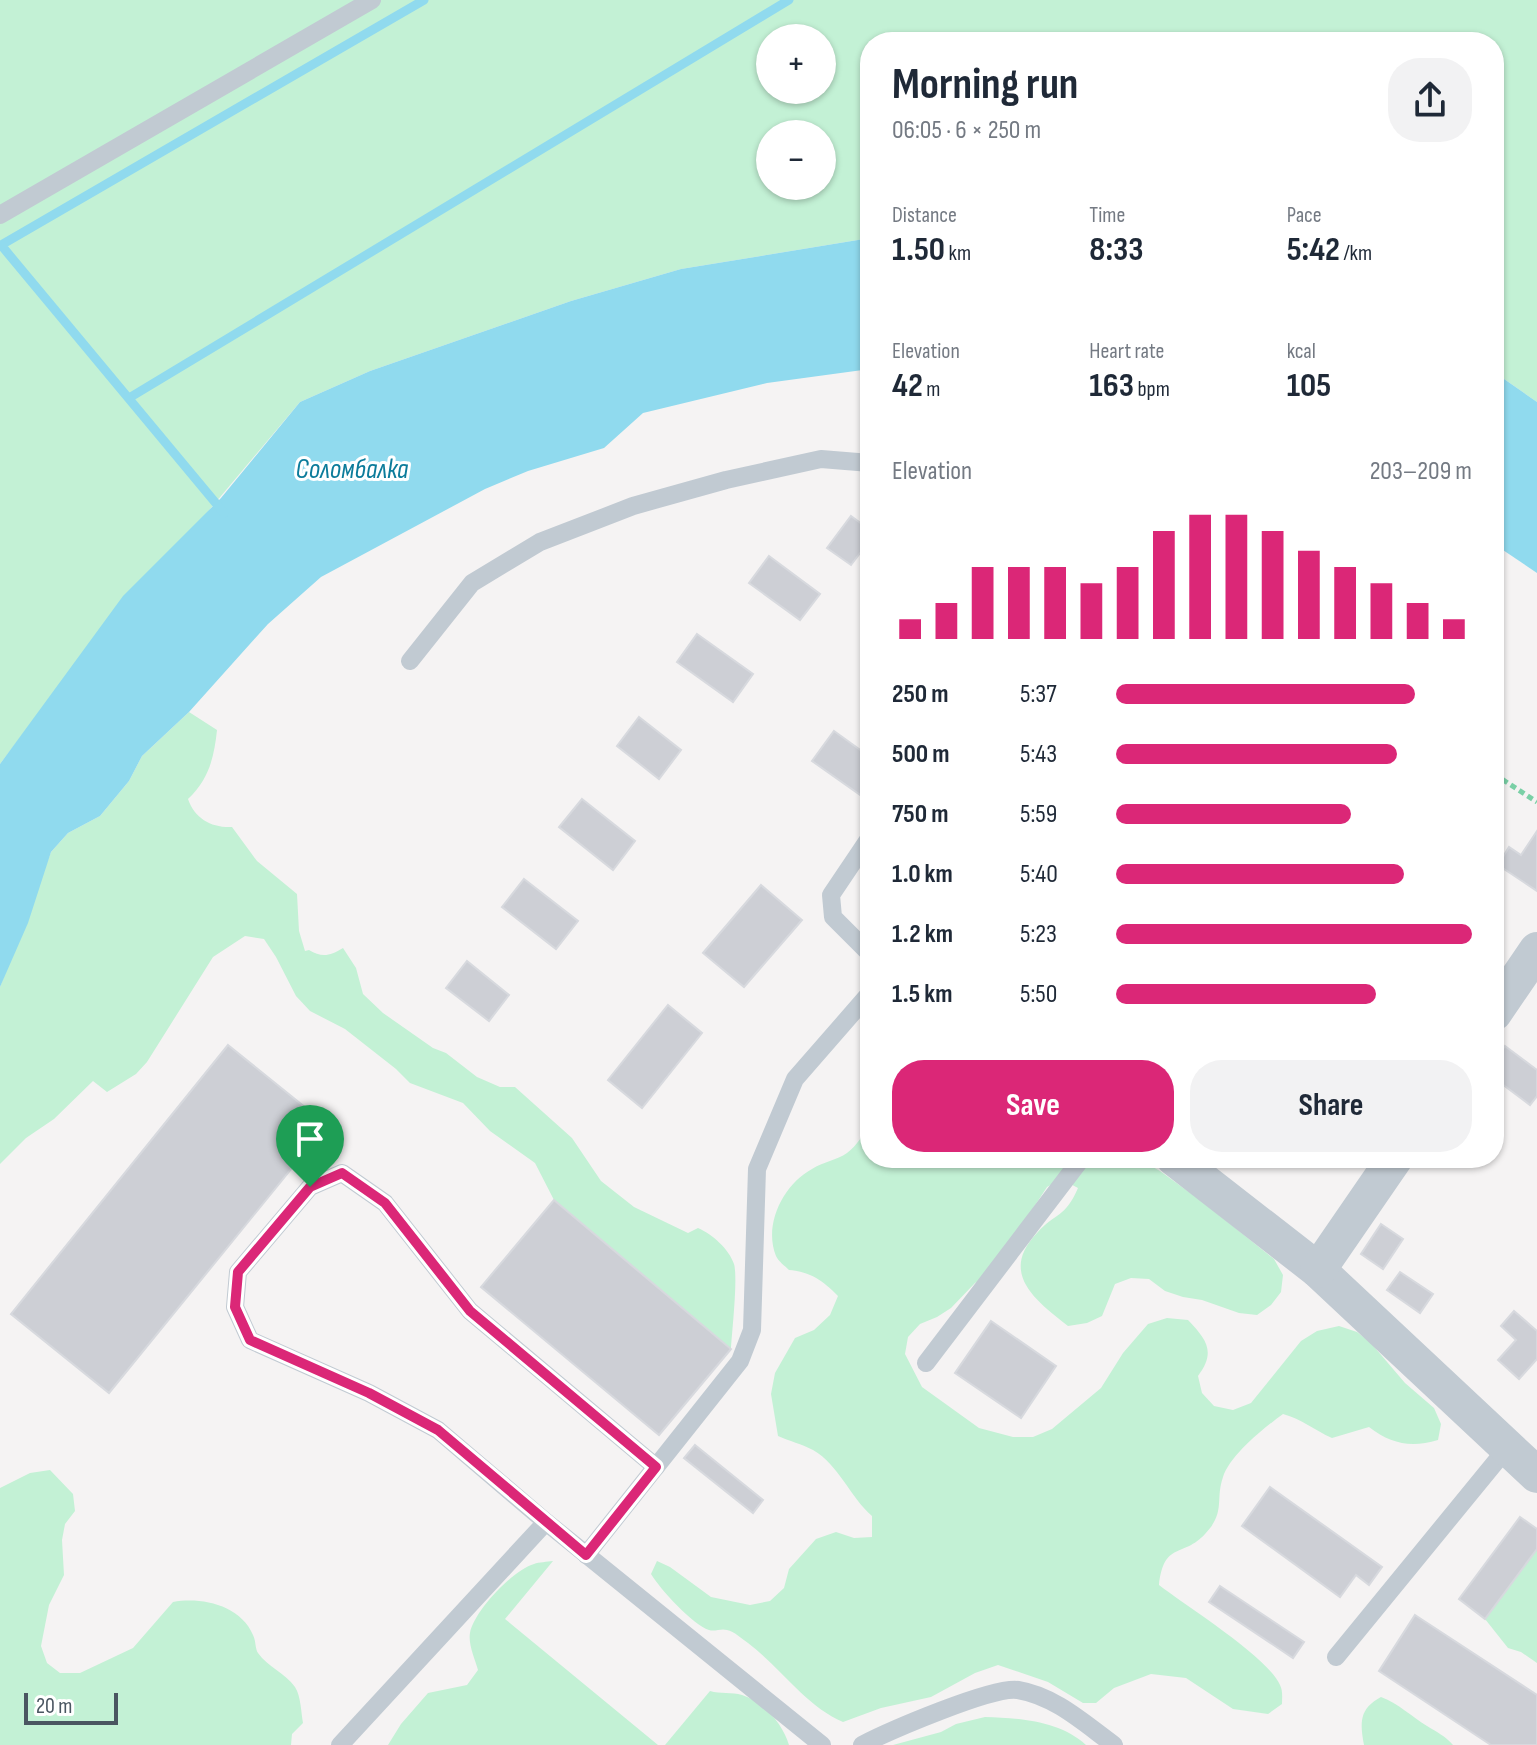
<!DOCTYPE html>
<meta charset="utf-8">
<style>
:root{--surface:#fff;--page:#f2f2f3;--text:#1f2937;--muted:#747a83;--accent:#db2777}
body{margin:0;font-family:"Sofia Sans Condensed",sans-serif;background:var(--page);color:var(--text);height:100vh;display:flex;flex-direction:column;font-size:30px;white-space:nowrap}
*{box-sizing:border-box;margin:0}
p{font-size:26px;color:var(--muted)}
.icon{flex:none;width:44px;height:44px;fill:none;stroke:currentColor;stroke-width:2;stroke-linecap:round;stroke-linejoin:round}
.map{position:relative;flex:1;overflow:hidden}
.drawer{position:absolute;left:860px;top:32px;width:644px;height:1136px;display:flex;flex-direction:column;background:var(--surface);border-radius:32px;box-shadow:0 2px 6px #0004}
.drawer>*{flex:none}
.controls{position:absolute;left:756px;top:24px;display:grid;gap:16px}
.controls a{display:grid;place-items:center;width:80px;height:80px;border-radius:50%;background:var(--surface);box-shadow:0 2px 6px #0004;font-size:40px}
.scale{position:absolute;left:24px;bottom:20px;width:94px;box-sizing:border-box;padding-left:8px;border:4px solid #4a5661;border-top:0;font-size:22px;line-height:28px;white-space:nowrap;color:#4a5661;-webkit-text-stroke:6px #fff;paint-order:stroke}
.pin{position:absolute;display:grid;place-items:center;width:68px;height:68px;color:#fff;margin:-82px -34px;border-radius:50% 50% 50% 0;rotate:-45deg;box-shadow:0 0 8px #0007}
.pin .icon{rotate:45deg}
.round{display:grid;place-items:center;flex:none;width:84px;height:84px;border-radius:32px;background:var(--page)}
.head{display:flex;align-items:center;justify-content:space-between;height:136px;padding:0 32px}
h1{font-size:44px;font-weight:700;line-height:60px}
.figures{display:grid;grid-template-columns:repeat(3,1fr);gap:12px;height:136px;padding:8px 32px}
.figures div{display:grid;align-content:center}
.figures b{font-size:34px;font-weight:700}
.figures small{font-size:22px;font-weight:400}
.figures p{font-size:22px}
.chart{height:224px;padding:16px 32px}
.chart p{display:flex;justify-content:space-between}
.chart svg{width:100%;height:144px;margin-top:8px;stroke:var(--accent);stroke-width:6}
.action{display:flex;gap:16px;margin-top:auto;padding:16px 32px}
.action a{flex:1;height:92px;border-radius:32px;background:var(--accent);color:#fff;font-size:32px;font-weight:700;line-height:92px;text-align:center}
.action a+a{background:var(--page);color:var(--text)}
ul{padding:0 32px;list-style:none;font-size:26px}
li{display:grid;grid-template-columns:128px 96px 1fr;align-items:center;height:60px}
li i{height:20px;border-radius:10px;background:var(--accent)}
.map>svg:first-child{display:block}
</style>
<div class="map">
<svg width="1537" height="1745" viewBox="0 0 1537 1745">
<rect width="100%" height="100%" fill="#f5f3f3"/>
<g fill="#c3f1d5" fill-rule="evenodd">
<path d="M 0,0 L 1537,0 L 1537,402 L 1494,372 L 1494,42 L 870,42 L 870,238 L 681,269 L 571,301 L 370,371 L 300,402 L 37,715 L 0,764 ZM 770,38 L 822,38 L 822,90 L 770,90 ZM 770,134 L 822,134 L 822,186 L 770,186 Z"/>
<path d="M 189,712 L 217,730 C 214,758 209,779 188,799 C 195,819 212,828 232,827 L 257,861 L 297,894 L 299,931 L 305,951 L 309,950 C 322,958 330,956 343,948 L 356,968 L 363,994 L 383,1013 L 433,1048 L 446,1053 L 477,1077 L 500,1087 L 515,1087 L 572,1138 L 601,1181 L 634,1207 L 688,1233 L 698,1228 C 712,1234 729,1249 734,1264 C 738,1278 732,1332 731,1349 L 554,1200 L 535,1163 L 490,1131 L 463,1103 L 410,1083 L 396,1069 L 345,1029 L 310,1011 L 296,996 L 276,957 L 264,939 L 245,936 L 213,957 L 147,1062 L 136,1074 L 107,1092 L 93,1081 L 54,1119 L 26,1138 L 0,1164 L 0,987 L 51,852 L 68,833 L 100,816 L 129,781 L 142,756 Z"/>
<path d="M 870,1123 L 870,1158 L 1124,1158 L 1144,1162 L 1160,1171 L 1204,1203 L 1274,1259 L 1283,1275 L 1281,1292 L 1271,1305 L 1257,1315 L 1239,1313 L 1202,1300 L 1183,1297 L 1165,1291 L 1149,1279 L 1131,1278 L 1115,1284 L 1102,1316 L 1087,1323 L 1068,1326 C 1035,1300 999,1273 1037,1233 C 1056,1212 1065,1218 1078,1188 L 1061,1179 L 1047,1187 L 991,1273 L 975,1283 L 951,1308 L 937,1317 L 920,1324 L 908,1337 L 905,1354 L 922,1387 L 979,1428 L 1013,1437 L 1033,1437 L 1052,1429 L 1101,1388 L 1123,1353 L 1148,1324 L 1167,1318 L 1188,1320 C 1207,1340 1216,1352 1198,1376 L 1202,1393 L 1214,1406 L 1233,1410 L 1251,1403 L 1301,1341 L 1317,1331 L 1339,1326 L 1357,1332 L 1370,1342 L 1405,1383 L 1434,1408 L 1441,1424 L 1438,1440 C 1411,1448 1391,1444 1369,1427 L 1332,1438 C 1314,1430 1302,1419 1283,1414 C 1264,1428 1230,1455 1223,1477 C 1215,1500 1226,1512 1205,1534 C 1183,1558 1164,1541 1159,1585 C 1186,1606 1268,1657 1280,1685 C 1283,1691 1282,1698 1282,1704 L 1268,1714 L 1233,1709 L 1186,1678 L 1151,1674 L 1114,1688 L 1096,1703 L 1083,1703 L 1048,1682 L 998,1665 L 975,1673 L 931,1697 L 881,1708 L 843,1722 C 806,1706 780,1667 748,1643 C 742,1639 734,1631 727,1630 C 721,1628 715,1632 709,1630 C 693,1625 660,1589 651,1574 L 657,1561 L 670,1567 L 711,1597 L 750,1605 L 770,1601 L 784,1588 L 789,1569 L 816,1539 L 836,1532 L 854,1538 L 872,1537 L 872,1516 C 850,1497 839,1465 813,1450 C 802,1444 789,1441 778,1436 L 771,1394 L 775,1373 L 795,1338 L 814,1330 L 830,1315 L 838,1296 C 822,1280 811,1272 789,1270 C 785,1266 778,1261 776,1256 C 763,1224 784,1184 812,1169 C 823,1162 837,1160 847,1153 C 857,1146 864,1133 870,1123 Z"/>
<path d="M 50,1470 L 73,1494 L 75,1511 L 65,1524 L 62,1540 L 64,1575 L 49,1605 L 41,1646 L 47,1663 L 60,1673 L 80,1673 L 133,1648 L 173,1602 C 202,1597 240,1605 253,1635 C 256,1641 255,1648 258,1653 C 268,1667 285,1673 295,1687 C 301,1696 301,1713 303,1723 L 292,1734 L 291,1745 L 0,1745 L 0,1488 L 30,1473 Z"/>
<path d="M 1537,1549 L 1537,1663 L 1521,1652 L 1508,1648 L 1485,1619 Z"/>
<path d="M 553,1561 L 505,1619 L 658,1745 L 388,1745 L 401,1724 L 428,1693 L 467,1685 L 478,1670 C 475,1659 468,1644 470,1633 C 474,1611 513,1570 534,1564 C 539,1562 547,1562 553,1561 Z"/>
<path d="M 710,1691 C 720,1694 732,1692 742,1695 C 764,1702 783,1724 789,1745 L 665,1745 Z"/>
<path d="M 1381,1697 C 1399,1704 1411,1716 1427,1726 C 1437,1732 1445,1736 1453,1745 L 1364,1745 C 1360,1722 1359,1709 1381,1697 Z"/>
<path d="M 985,1717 C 1019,1718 1060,1721 1086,1745 L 893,1745 L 941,1732 L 956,1724 Z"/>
</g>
<g fill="#90daee">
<path d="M 870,238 L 870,369 L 767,383 L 643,413 L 604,448 L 528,471 L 485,489 L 321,577 L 268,624 L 189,712 L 142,756 L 129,781 L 100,816 L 68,833 L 51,852 L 28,923 L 0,987 L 0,764 L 123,596 L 221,498 L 300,402 L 370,371 L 571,301 L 681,269 Z"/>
<path d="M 1494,372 L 1537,402 L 1537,573 L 1494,544 Z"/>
</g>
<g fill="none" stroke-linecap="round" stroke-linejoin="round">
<g stroke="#90daee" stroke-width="9">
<path d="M 129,398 L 789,0"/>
<path d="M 224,513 L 1,245 L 424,0"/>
</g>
</g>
<g fill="#cdcfd5" stroke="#d7d9de" stroke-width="2">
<path d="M 851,516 L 870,530 L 870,540 L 851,565 L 827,548 Z"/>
<path d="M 769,556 L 820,594 L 800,620 L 749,583 Z"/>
<path d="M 697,634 L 753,674 L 733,702 L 677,662 Z"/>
<path d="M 639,717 L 681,750 L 659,779 L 617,746 Z"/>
<path d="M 834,731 L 870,757 L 870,793 L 866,799 L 812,761 Z"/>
<path d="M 582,799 L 635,841 L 613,870 L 559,827 Z"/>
<path d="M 1537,831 L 1537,891 L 1498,865 L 1509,847 L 1521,855 Z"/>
<path d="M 524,879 L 578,921 L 556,949 L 502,907 Z"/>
<path d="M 761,885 L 802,920 L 744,987 L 703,953 Z"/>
<path d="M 467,961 L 509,995 L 489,1021 L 446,988 Z"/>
<path d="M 668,1005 L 702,1033 L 642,1108 L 608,1080 Z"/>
<path d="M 228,1045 L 327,1125 L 109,1393 L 11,1314 Z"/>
<path d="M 1505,1046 L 1537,1070 L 1537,1096 L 1530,1105 L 1494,1078 L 1494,1062 Z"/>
<path d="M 554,1200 L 731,1349 L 659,1435 L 481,1287 Z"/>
<path d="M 1381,1224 L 1403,1239 L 1383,1269 L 1361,1254 Z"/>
<path d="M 1400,1272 L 1433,1294 L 1420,1313 L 1387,1290 Z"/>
<path d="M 1514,1311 L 1537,1331 L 1537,1359 L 1519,1379 L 1498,1360 L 1516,1340 L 1501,1326 Z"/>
<path d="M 991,1321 L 1056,1366 L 1021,1418 L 955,1373 Z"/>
<path d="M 695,1445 L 763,1500 L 753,1513 L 684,1458 Z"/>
<path d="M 1270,1487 L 1382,1567 L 1369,1585 L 1356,1575 L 1340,1597 L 1242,1526 Z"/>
<path d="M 1520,1517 L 1537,1529 L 1537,1549 L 1485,1619 L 1459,1599 Z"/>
<path d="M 1220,1586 L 1304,1642 L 1293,1658 L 1209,1602 Z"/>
<path d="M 1415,1615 L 1537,1695 L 1537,1745 L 1491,1745 L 1379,1671 Z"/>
</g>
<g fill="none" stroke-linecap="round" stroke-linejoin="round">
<path stroke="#7ad0a6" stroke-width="5" stroke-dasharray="6 4" stroke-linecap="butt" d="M 1494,774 L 1537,802"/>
<g stroke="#c1cad2" stroke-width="18">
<path d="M 0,215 L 372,0"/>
<path d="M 410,661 L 472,583 L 540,542 L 633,506 L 726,480 L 821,459 L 870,463"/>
<path d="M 870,837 L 831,895 L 833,917 L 870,954"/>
<path d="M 926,1363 L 1082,1158"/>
<path d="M 656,1467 L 470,1311 L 385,1203 L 342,1173 L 310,1187 L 238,1272 L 235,1307 L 250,1340 L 369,1393 L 438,1430 L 546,1522 L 822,1745"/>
<path d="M 586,1555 L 740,1361 L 752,1330 L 757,1169 L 795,1079 L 870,993"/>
<path d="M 1336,1657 L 1507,1448"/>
<path d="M 340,1745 L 546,1522"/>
<path d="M 862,1745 C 889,1731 993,1686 1018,1690 C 1055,1696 1085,1724 1114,1745"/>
</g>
<g stroke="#c1cad2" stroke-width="36">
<path d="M 1494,1013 L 1537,950"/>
<path d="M 1174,1158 L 1318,1270 L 1537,1475"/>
<path d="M 1318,1270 L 1395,1158"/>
</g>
</g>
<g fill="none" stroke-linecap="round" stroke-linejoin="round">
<defs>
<path id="route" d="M 342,1173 L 385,1203 L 470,1311 L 656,1467 L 586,1555 L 438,1430 L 369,1393 L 250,1340 L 235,1307 L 238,1272 L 310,1187 Z"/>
</defs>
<use href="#route" stroke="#fff" stroke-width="16"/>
<use href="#route" stroke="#db2777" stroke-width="10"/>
</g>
<g text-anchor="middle" stroke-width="6" stroke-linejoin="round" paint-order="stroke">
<g font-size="28" font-style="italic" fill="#0c7c9b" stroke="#fff">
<text x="352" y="478">Соломбалка</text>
</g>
</g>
</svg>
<div class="controls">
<a>+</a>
<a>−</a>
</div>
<div class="scale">20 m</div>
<div class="pin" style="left:310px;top:1187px;background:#1e9e55"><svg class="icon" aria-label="arrive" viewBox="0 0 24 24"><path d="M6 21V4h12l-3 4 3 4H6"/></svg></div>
<section class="drawer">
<div class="head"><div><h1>Morning run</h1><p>06:05 · 6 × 250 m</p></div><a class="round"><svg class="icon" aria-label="share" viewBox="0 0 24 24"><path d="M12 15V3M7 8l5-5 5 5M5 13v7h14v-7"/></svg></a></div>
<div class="figures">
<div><p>Distance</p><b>1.50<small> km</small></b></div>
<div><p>Time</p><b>8:33</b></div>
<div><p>Pace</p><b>5:42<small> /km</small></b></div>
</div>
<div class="figures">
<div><p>Elevation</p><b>42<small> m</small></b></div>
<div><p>Heart rate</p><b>163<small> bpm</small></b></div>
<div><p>kcal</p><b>105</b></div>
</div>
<div class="chart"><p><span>Elevation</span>203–209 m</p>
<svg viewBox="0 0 160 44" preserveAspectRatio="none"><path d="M5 44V38M15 44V33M25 44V22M35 44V22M45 44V22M55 44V27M65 44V22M75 44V11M85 44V6M95 44V6M105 44V11M115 44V17M125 44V22M135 44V27M145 44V33M155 44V38"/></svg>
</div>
<ul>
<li><b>250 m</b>5:37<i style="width:84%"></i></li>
<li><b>500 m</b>5:43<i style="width:79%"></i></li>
<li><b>750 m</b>5:59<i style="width:66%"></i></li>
<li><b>1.0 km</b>5:40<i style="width:81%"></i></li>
<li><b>1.2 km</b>5:23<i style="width:100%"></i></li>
<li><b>1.5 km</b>5:50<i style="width:73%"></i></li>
</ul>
<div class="action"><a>Save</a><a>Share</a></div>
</section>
</div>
